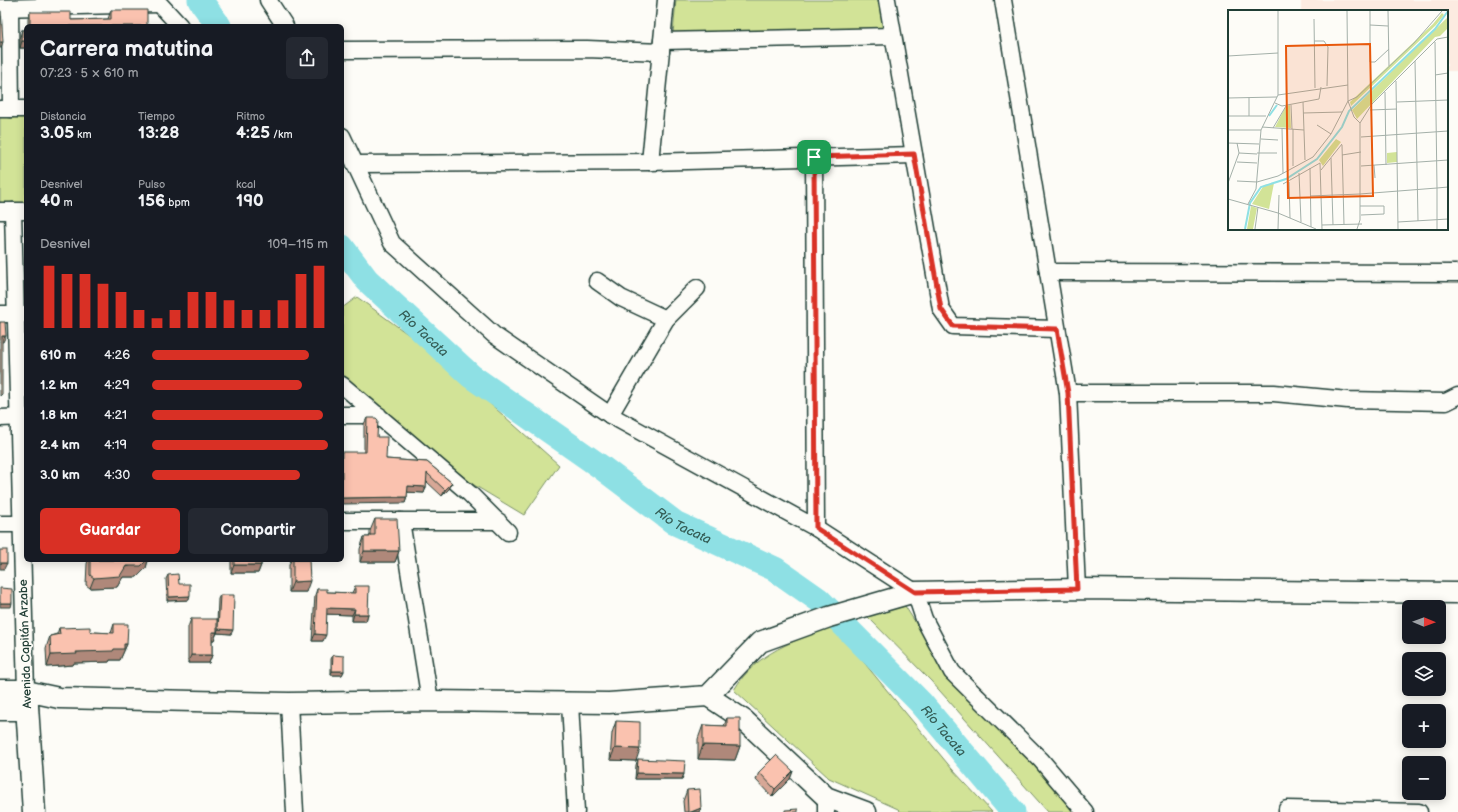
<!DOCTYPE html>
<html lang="es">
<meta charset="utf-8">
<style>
:root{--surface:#171b24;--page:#242831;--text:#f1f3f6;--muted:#9ea1a6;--accent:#d93025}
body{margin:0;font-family:"Balsamiq Sans",sans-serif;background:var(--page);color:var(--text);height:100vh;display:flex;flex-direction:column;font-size:15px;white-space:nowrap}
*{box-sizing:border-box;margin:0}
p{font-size:13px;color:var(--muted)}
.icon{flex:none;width:22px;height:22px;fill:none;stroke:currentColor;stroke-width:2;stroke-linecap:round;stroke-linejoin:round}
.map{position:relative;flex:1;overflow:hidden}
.sheet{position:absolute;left:24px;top:24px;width:320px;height:538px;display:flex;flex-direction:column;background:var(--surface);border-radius:6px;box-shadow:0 2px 10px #0003}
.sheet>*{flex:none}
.needle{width:26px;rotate:91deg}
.buttons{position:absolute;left:1402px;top:600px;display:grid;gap:8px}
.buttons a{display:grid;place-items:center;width:44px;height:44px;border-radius:6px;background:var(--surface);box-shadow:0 2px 10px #0003;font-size:20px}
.pin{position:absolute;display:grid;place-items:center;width:34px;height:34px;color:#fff;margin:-17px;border-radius:8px;box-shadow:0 2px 6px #0006}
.round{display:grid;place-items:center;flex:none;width:42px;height:42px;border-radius:6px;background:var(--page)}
.head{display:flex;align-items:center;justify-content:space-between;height:68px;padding:0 16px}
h1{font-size:22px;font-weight:600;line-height:30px}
.figures{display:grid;grid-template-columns:repeat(3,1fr);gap:6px;height:68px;padding:4px 16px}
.figures div{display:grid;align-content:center}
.figures b{font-size:17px;font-weight:600}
.figures small{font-size:11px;font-weight:400}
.figures p{font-size:11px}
.chart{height:112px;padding:8px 16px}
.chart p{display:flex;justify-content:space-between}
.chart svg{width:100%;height:72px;margin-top:4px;stroke:var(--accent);stroke-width:6}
.primary-button{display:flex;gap:8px;margin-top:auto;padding:8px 16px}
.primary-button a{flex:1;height:46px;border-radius:6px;background:var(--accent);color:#fff;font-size:16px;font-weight:600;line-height:46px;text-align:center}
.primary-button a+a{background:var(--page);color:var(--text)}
ul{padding:0 16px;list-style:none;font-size:13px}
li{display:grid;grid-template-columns:64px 48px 1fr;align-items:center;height:30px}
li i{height:10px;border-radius:5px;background:var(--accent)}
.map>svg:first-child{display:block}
</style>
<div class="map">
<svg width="1458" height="812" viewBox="0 0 1458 812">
<rect width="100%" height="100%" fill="#fdfcf7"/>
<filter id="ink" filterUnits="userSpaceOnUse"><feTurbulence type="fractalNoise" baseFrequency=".025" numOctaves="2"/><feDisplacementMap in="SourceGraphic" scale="8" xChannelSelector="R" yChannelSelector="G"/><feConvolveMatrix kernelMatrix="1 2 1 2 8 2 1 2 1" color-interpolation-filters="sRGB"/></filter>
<g filter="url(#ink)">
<path fill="#fcebe1" d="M 1301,0 L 1458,0 L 1458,71 L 1447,71 L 1447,11 L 1301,11 Z"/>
<g fill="#d2e397" stroke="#789066">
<path d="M 676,0 L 882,0 L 887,29 L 673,34 Z"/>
<path d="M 0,115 L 26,115 L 26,206 L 0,205 Z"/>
<path d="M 357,297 L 431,351 L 559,465 L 524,515 L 474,485 L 379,409 L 342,373 L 342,308 Z"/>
<path d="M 905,606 L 948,674 L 1037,764 L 1077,812 L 1048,812 L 931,681 L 867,616 Z"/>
<path d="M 833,625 L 952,769 L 992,812 L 901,812 L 898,809 L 829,778 L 734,690 C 756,652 795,641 833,625 Z"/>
</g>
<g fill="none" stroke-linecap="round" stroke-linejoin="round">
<g stroke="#8ee0e4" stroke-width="25">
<path d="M 200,0 L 219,26"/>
<path id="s1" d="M 342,247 L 367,280 L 471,376 L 601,467 L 675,523 L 775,569 L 819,600 L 921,703 L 1013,812"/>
</g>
<defs>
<g id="minor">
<path d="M 156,0 L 180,26"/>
<path d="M 268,0 L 285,26"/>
<path d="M 887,0 L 941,309 L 953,326 L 1057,329"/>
<path d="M 1003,0 L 1068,393 L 1077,589"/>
<path d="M 0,8 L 159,4"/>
<path d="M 10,9 L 11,109"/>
<path d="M 662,41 L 893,36"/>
<path d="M 342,50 L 587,49 L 661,52"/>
<path d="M 0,109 L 26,109"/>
<path d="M 342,136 L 392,243 L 494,335 L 610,415 L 816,528 L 915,592 L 924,619 L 952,672 L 1041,760 L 1085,812"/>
<path d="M 814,157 L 816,528"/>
<path d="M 650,162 L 666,0"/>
<path d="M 355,164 L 650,162 L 914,155"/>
<path d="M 0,211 L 26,211"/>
<path d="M 13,211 L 26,691"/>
<path d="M 1048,272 L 1458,273"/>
<path d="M 597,281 L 621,298 L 666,319"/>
<path d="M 0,314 L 26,314"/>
<path d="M 342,385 L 470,494 L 508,532"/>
<path d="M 1068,393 L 1274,393 L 1348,400 L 1446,402 L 1458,396"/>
<path d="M 342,415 L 378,415"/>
<path d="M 610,415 L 666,319 L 697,288"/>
<path d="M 0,418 L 26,417"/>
<path d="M 342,521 L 498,521"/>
<path d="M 401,521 L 430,701"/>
<path d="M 0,524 L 26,524"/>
<path d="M 289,703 L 295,812"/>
<path d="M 570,703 L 576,812"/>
<path d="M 826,797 L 826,812"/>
<path d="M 1287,812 L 1287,809 L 1419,812"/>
</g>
<g id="tertiary">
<path d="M 26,691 L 59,698 L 289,703 L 430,701 L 609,703 L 708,696 L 760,642 L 829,617 L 915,592 L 1077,589 L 1458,593"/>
<path d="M 708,696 L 744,720 L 826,797 L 866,812"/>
</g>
<g id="secondary">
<path d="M 0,691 L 26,691 L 34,812"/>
<path d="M 0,709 L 27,709"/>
</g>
</defs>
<use href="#minor" stroke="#1f3d34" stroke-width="19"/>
<use href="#tertiary" stroke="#1f3d34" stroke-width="23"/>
<use href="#secondary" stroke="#1f3d34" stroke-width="25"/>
<use href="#minor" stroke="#fdfcf7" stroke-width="16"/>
<use href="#tertiary" stroke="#fdfcf7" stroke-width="20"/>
<use href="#secondary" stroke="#fdfcf7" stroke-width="22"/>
</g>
<g fill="#d7a796" stroke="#1f3d34">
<path d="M 111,10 L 147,25 L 159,26 L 28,26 L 28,19 L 30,12 L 71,20 L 108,19 Z"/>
<path d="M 22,30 L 26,30 L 26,48 L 20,48 L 20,37 Z"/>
<path d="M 367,418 L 377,437 L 386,459 L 427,462 L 452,483 L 449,489 L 442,496 L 426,481 L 426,487 L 424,493 L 407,492 L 407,497 L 405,503 L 364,452 L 364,424 Z"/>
<path d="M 375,519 L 399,551 L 395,562 L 360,562 L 360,549 L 364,537 L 369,537 L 370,535 L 370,531 Z"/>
<path d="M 88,560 L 148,560 L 146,568 L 137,577 L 123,577 L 117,587 L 90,588 L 86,585 L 87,564 Z"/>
<path d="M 231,560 L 261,560 L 261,565 L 258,573 L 231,573 Z"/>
<path d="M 291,560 L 309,560 L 306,592 L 289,592 L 289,565 Z"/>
<path d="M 168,575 L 189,600 L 167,601 L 166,579 Z"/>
<path d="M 355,586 L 368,614 L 366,621 L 352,621 L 352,615 L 326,614 L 323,641 L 312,641 L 315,595 L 317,589 L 327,592 L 352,593 Z"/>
<path d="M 220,595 L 231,634 L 217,633 L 214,640 L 212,640 L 212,655 L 209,663 L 188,663 L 188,627 L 191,619 L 217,623 L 218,599 Z"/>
<path d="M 114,624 L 127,644 L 120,660 L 110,660 L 109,662 L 74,663 L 73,665 L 47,667 L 46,648 L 50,636 L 57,634 L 59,628 L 90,631 L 93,632 L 111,633 Z"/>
<path d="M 333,655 L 344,671 L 342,675 L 331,675 L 331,659 Z"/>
<path d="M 727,718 L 740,746 L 735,760 L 698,759 L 698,739 L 703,725 L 724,726 Z"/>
<path d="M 616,721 L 636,761 L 610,760 L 612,733 Z"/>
<path d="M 638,759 L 684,774 L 682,779 L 635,779 L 636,765 Z"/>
<path d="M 793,771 L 790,779 L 772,797 L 756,780 L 759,772 Z"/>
<path d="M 687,790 L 701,808 L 699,812 L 684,812 L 683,801 Z"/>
</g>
<g fill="#af887a" stroke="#1f3d34">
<path d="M 22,41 L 26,41 L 26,48 L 20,48 Z"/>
<path d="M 0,42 L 3,42 L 1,48 L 0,48 Z"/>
<path d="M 2,336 L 6,336 L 3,342 L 0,342 Z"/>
<path d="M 452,483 L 449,489 L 442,496 L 445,490 Z"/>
<path d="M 408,486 L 426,487 L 424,493 L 405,492 Z"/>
<path d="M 407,497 L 405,503 L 342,504 L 342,498 Z"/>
<path d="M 364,551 L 399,551 L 395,562 L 360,562 Z"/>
<path d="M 147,560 L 148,560 L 146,568 L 137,577 L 123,577 L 117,587 L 90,588 L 94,578 Z"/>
<path d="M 0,563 L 7,563 L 4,569 L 0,569 Z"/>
<path d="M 234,565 L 261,565 L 258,573 L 231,573 Z"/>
<path d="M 310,581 L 306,592 L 289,592 L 293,582 Z"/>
<path d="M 190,596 L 189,600 L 167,601 L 169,597 Z"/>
<path d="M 0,603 L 12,603 L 11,607 L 0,607 Z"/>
<path d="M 327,608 L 355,609 L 352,615 L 324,614 Z"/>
<path d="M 354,614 L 368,614 L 366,621 L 352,621 Z"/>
<path d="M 218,629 L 233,630 L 231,634 L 217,633 Z"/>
<path d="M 212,632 L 217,632 L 214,640 L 209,640 Z"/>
<path d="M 315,634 L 326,635 L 323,641 L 312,641 Z"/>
<path d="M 124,644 L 127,644 L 120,660 L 110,660 L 109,662 L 74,663 L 73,665 L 47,667 L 51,655 L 76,652 L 114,649 Z"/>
<path d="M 191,655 L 212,655 L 209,663 L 188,663 Z"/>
<path d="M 332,671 L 344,671 L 342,675 L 331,675 Z"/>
<path d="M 703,745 L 740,746 L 735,760 L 698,759 Z"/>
<path d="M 615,748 L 640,749 L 636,761 L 610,760 Z"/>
<path d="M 793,771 L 790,779 L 772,797 L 775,789 Z"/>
<path d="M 637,773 L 684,774 L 682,779 L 635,779 Z"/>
<path d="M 701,808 L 699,812 L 691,812 Z"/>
</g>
<g fill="#fac2af" stroke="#1f3d34">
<path d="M 111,10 L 147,10 L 147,25 L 159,25 L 159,26 L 30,26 L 30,12 L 71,12 L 71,20 L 111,19 Z"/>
<path d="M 0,11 L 1,11 L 3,42 L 0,42 Z"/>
<rect x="22" y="30" width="4" height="11"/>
<path d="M 0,322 L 5,322 L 6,336 L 2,336 L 2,394 L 0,396 Z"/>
<path d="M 367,418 L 376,418 L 378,420 L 377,437 L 387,437 L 386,459 L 427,462 L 452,483 L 445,490 L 427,473 L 426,487 L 408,486 L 407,497 L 342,498 L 342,452 L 366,452 Z"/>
<path d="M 375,519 L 397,519 L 399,551 L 364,551 L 364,537 L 370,537 L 370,535 L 375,535 Z"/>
<rect x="0" y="550" width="7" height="13"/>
<path d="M 90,560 L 147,560 L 141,566 L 126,566 L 120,576 L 94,578 L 90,575 Z"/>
<rect x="234" y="560" width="27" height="5"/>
<path d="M 293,560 L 309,560 L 310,581 L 293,582 Z"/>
<path d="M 178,574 L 179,584 L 190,584 L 190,596 L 169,597 L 168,575 Z"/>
<path d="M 355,586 L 369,586 L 368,614 L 354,614 L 355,609 L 327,608 L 326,635 L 315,634 L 317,589 L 327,589 L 327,592 L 355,593 Z"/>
<path d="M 0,588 L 12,589 L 12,603 L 0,603 Z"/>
<path d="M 220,595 L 234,595 L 233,630 L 218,629 Z"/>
<path d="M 191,619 L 217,619 L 217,632 L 212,632 L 212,655 L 191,655 Z"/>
<path d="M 114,624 L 128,624 L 127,644 L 124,644 L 124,649 L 114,649 L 113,651 L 76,652 L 77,654 L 51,655 L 50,636 L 60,634 L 59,628 L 90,627 L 90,631 L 93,632 L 114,633 Z"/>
<path d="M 333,655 L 344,656 L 344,671 L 332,671 Z"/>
<path d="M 727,718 L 740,718 L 740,746 L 703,745 L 703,725 L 727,726 Z"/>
<path d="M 616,721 L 640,722 L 640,749 L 615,748 Z"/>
<path d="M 776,755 L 793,771 L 775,789 L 759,772 Z"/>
<path d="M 638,759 L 685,761 L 684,774 L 637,773 Z"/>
<path d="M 700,789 L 701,808 L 691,812 L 688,812 L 687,790 Z"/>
<path d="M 798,809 L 798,812 L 785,812 L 785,810 Z"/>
</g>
</g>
<g fill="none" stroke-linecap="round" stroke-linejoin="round" filter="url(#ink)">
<defs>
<path id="route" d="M 914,154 L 941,309 L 953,326 L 1057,329 L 1068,393 L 1077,589 L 915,592 L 816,528 L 814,157 Z"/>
</defs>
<use href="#route" stroke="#fff" stroke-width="8"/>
<use href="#route" stroke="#d93025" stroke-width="5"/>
</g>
<g text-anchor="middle" stroke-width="3.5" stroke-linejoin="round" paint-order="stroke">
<g font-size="12" fill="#1f3d34" stroke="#fdfcf7">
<text transform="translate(25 644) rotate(-92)" y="4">Avenida Capitán Arzabe</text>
</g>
<g font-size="13" font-style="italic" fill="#355e57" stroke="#fdfcf7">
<text dy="5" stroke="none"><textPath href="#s1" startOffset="119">Río Tacata</textPath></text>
<text dy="5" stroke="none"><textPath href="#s1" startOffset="443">Río Tacata</textPath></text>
<text dy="5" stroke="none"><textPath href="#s1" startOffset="779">Río Tacata</textPath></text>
</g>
</g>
<g transform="translate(1228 10)">
<rect width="220" height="220" fill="#fdfcf7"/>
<path d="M 214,3 L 216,5 L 208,15 L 123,96 L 122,92 L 205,14 ZM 220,7 L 220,18 L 212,26 L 207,27 L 129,109 L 124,100 ZM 62,95 L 63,118 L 47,117 L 58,96 ZM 108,129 L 113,132 L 95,156 L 91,150 ZM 169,142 L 169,152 L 159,153 L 159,143 ZM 46,173 L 41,199 L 24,194 L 36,175 ZM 23,196 L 29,198 L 25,219 L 19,219 Z" fill="#d2e397"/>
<path fill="none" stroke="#8ee0e4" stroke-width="2" d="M 41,106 L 49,95M 17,219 L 22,193 L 33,177 L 58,169 L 89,149 L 114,117 L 121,101 L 207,19 L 220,1"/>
<path fill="none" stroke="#a4b0a9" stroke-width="1" d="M 142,1 L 142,52 L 147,52 L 161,39M 160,1 L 161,56M 86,9 L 87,78M 142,15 L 160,16M 86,31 L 96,31 L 100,37 L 99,76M 207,32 L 209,178M 0,46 L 50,43M 187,51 L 190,211M 207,65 L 220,63M 168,71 L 170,219M 157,82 L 158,155M 50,85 L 120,75M 0,88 L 49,87M 75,92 L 77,150M 169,92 L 220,90M 47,93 L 54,96 L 91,89 L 93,77M 63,95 L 64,119M 142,100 L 169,99M 75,103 L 114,102M 0,106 L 38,106M 21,106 L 21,87M 132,113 L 144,94 L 209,29 L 220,27M 89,115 L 103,124M 34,117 L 76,120M 45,118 L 58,96M 54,118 L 55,163M 65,119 L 65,156M 0,120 L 33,120M 133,127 L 220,121M 33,129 L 50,130M 0,133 L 31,134M 114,135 L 116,215M 11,143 L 29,144M 29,143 L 49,143M 114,145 L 133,142M 103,148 L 105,215M 9,152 L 29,153M 146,155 L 147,168M 133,156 L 220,150M 82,158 L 83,217M 93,160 L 114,134M 71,163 L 73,212M 9,171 L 29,172 L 50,166 L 85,147 L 103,124 L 120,91 L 129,87 L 186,33 L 214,1M 61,172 L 62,208M 0,173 L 11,143 L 9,133M 55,174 L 92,153 L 94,219M 82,186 L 132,184 L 132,113 L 126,107 L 120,91 L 119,1M 0,189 L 50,203 L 88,219M 20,194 L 28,179 L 33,120 L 50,85 L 50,1M 132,196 L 156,196 L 156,204 L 133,205M 170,212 L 220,209M 94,215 L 134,214M 27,219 L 30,197M 50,219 L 51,185M 129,219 L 132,210 L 132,184 L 209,178M 209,219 L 209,178 L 220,177"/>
<path fill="#e8590c" fill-opacity="0.15" stroke="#e8590c" stroke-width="2" d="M 142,34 L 145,186 L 60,188 L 58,36 Z"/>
<rect width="220" height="220" fill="none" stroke="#1f3d34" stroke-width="2"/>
</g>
</svg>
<div class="buttons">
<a><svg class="needle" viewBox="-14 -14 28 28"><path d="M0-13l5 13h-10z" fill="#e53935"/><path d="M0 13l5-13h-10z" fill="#9ea1a6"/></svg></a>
<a><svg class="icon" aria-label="layers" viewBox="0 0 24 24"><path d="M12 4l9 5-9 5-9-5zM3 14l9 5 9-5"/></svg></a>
<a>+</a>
<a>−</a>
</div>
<div class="pin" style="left:814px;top:157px;background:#1e9e55"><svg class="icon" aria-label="arrive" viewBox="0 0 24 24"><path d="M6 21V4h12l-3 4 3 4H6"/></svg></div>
<section class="sheet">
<div class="head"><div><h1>Carrera matutina</h1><p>07:23 · 5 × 610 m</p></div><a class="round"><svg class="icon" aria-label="share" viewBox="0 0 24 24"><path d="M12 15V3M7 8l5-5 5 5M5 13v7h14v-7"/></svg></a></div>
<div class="figures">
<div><p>Distancia</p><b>3.05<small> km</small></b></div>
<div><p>Tiempo</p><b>13:28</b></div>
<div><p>Ritmo</p><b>4:25<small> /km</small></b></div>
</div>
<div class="figures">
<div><p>Desnivel</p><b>40<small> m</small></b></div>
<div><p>Pulso</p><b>156<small> bpm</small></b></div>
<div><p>kcal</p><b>190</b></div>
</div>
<div class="chart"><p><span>Desnivel</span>109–115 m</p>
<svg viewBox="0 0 160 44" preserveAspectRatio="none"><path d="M5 44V6M15 44V11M25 44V11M35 44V17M45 44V22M55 44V33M65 44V38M75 44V33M85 44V22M95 44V22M105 44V27M115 44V33M125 44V33M135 44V27M145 44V11M155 44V6"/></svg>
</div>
<ul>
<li><b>610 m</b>4:26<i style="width:89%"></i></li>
<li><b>1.2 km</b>4:29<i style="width:85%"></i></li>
<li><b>1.8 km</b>4:21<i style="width:97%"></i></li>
<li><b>2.4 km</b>4:19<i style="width:100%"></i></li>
<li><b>3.0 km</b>4:30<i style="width:84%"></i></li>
</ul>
<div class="primary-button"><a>Guardar</a><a>Compartir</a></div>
</section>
</div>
